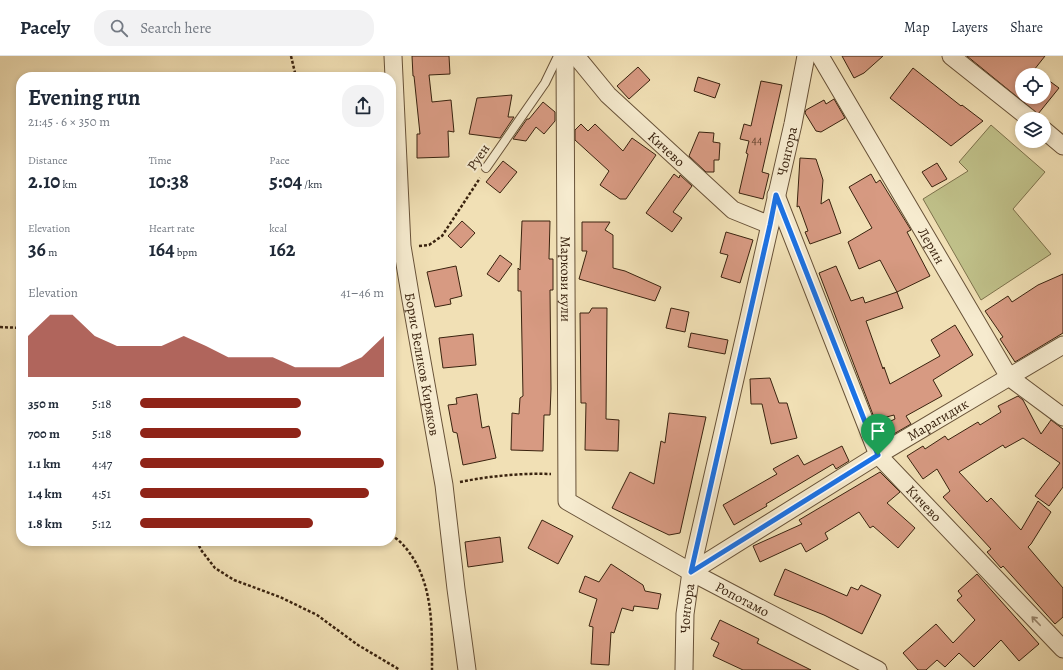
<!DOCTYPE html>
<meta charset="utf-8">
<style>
:root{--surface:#fff;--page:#f2f2f3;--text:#1f2937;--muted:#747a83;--line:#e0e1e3;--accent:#8f2418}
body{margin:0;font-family:Alegreya,serif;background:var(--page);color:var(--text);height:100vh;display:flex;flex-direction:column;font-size:15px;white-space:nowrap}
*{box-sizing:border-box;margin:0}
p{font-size:13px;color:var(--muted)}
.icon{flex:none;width:22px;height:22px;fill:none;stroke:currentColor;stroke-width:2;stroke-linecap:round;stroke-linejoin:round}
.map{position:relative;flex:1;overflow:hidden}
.panel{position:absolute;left:16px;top:16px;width:380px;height:474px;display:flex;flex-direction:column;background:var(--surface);border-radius:16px;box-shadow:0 2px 6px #0003}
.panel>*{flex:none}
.tools{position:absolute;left:1015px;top:12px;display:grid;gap:8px}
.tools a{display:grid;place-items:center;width:36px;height:36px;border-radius:50%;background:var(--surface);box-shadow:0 2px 6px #0003;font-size:20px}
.pin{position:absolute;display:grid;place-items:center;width:34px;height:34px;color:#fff;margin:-41px -17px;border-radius:50% 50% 50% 0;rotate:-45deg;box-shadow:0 0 4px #0007}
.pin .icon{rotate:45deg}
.round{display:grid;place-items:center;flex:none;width:42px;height:42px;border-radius:16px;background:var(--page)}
.summary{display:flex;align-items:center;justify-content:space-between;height:68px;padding:0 12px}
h1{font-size:22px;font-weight:700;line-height:30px}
.metrics{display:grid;grid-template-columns:repeat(3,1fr);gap:6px;height:68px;padding:4px 12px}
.metrics div{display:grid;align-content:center}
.metrics b{font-size:20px;font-weight:700}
.metrics small{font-size:11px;font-weight:400}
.metrics p{font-size:11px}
.chart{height:112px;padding:8px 12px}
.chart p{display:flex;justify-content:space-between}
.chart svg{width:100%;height:72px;margin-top:4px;fill:var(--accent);opacity:.7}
ul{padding:0 12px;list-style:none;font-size:13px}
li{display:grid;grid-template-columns:64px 48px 1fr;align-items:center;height:30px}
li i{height:10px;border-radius:5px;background:var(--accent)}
header{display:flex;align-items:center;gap:24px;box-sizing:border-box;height:56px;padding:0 20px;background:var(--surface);border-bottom:1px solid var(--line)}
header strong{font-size:19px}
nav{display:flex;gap:22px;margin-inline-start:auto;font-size:14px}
.search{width:280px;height:36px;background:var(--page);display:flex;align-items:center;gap:10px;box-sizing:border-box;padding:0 14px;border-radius:16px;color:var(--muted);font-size:15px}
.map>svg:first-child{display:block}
</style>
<header>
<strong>Pacely</strong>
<div class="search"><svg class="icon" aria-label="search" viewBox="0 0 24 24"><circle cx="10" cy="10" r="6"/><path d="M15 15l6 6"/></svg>Search here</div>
<nav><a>Map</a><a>Layers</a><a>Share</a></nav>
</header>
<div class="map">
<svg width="1063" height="614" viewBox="0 0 1063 614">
<rect width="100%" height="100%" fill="#f1e0b5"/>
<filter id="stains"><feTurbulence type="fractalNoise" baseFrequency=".005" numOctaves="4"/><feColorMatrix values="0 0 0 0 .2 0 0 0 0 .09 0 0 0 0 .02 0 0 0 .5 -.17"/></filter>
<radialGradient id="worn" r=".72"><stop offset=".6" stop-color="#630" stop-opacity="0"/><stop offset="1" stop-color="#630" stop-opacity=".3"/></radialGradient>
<path fill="#c0c18a" stroke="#7d724c" d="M 991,69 L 1045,116 L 1013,153 L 1051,198 L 981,244 L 923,143 L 968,115 L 959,106 Z"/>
<g fill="#d79a82" stroke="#3a230f">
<path d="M 412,0 L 449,0 L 450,18 L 429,19 L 432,46 L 451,44 L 454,76 L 448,75 L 449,101 L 417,102 L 417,78 L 420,78 L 414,20 L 413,20 Z"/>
<path d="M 842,0 L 883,0 L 864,17 L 854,22 Z"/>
<path d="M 967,0 L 1045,0 L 1034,14 L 1042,19 L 1022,19 L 1022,41 L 1044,41 L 1044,21 L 1059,32 L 1038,58 Z"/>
<path d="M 638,11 L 650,24 L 629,43 L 617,30 Z"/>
<path d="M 913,12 L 961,50 L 962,49 L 983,65 L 951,90 L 890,42 Z"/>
<path d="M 698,21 L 720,28 L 715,42 L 694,35 Z"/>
<path d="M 761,25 L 782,29 L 762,116 L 769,118 L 763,143 L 739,137 L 748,98 L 746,97 L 749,85 L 740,83 L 744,68 L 751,70 Z"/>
<path d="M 512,39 L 508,61 L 514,61 L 500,82 L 469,78 L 477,42 Z"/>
<path d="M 834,43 L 845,62 L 821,76 L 816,75 L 805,57 L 806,54 L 824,44 L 826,48 Z"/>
<path d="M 543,46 L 555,56 L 555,65 L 544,78 L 536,71 L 526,85 L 513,83 L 527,63 L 529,63 Z"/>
<path d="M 581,68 L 588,75 L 595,68 L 623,95 L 632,82 L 656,99 L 626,143 L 620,143 L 600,129 L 609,115 L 575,84 L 575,74 Z"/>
<path d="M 699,76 L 714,77 L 713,86 L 720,87 L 719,104 L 714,104 L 714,116 L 706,116 L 689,100 Z"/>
<path d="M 800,102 L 816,103 L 823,124 L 821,148 L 829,143 L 841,177 L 810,188 L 805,176 L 808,175 L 799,150 L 797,151 Z"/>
<path d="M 503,105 L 517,116 L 500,137 L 486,126 Z"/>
<path d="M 937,107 L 947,123 L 932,131 L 922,116 Z"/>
<path d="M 674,118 L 679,122 L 680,119 L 692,130 L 673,156 L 682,162 L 672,176 L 646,157 Z"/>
<path d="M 871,118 L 876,127 L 880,124 L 911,174 L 907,176 L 930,220 L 897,236 L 880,204 L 859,213 L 848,186 L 872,172 L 849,131 Z"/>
<path d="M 462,165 L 475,177 L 461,192 L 448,180 Z"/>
<path d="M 522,165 L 550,165 L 549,203 L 553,203 L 553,234 L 550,234 L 551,333 L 550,359 L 544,359 L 543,395 L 511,394 L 512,357 L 519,358 L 520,342 L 523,340 L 521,235 L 518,235 L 518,212 L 520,214 Z"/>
<path d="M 582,166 L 610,166 L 605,174 L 613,179 L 613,212 L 625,215 L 661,231 L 655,245 L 579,223 L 587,195 L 582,195 Z"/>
<path d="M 726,176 L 753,184 L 740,227 L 721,221 L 728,199 L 720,197 Z"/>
<path d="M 500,199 L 512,208 L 499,226 L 487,218 Z"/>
<path d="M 456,210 L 462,240 L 450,243 L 451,248 L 435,251 L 427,216 Z"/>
<path d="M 836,210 L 851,245 L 863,241 L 865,247 L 897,236 L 903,252 L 866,265 L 883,313 L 884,311 L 890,328 L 940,300 L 931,284 L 955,269 L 973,299 L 933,324 L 942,340 L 906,360 L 911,368 L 885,383 L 878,371 L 895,363 L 894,359 L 875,364 L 819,217 Z"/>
<path d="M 1063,218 L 1063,277 L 1015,306 L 1000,283 L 1003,281 L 985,255 L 1008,240 L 1012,246 L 1038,229 Z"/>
<path d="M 592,252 L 607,252 L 606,363 L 619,364 L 618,395 L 585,394 L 586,347 L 581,347 L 580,257 L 589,257 Z"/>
<path d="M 671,252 L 689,256 L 685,276 L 666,272 Z"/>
<path d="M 691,277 L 728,284 L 725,298 L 688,291 Z"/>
<path d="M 473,278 L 476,309 L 443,312 L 439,282 Z"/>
<path d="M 770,322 L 779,347 L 787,347 L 797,382 L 771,388 L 762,348 L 751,348 L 750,323 Z"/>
<path d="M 477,338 L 482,372 L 489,370 L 496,402 L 463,409 L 457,377 L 453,376 L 448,349 L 457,348 L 456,342 Z"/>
<path d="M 1018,340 L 1023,344 L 1041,378 L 1051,364 L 1063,373 L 1063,431 L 1049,450 L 1035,440 L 1060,407 L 1023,382 L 1005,392 L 1003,389 L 959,416 L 987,446 L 991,442 L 1021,474 L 1038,445 L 1051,456 L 1031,488 L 1028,491 L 1063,532 L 1063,561 L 1055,568 L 1003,510 L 1001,512 L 987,496 L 991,493 L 943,441 L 950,435 L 937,413 L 923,423 L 907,400 L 923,390 L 925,393 L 945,380 L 948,384 L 978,366 L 980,369 L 1001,356 L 998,350 Z"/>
<path d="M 669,357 L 706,361 L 680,477 L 669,479 L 612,452 L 630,416 L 654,428 L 661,385 L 665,387 Z"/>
<path d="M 842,390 L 849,405 L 836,413 L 833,408 L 766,448 L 767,450 L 734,469 L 723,449 L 777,418 L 773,413 L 798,399 L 804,409 Z"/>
<path d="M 880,416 L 900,436 L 887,447 L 915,472 L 898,492 L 873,470 L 870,472 L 859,456 L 825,477 L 828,483 L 806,496 L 801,487 L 760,506 L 753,490 L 802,468 L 799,464 Z"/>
<path d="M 542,464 L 573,480 L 558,508 L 528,492 Z"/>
<path d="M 500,481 L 503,506 L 468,511 L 465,486 Z"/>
<path d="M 611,508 L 643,529 L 645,535 L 661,538 L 658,553 L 634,550 L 633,555 L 622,552 L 614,577 L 611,576 L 609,609 L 591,608 L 593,571 L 589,570 L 597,543 L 579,536 L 585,520 L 599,526 Z"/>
<path d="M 785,513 L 847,540 L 851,531 L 858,534 L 861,529 L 881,539 L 862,578 L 824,559 L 774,539 Z"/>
<path d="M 977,518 L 1039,588 L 1019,605 L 1001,584 L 974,611 L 959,597 L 945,611 L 937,604 L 926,614 L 918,614 L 903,597 L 936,568 L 953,587 L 975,564 L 957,544 L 962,540 L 958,535 Z"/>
<path d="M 720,564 L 759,583 L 757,587 L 811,614 L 743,614 L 713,600 L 719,587 L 711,583 Z"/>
</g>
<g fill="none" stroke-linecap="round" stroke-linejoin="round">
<defs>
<path id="service" d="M 486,112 L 545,27 L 558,0"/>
<g id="minor">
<path id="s1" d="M 393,0 L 402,190 L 411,244 L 444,429 L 456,533 L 467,614"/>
<path id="s2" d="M 565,0 L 567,445 L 691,516 L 878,614"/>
<path id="s3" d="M 576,0 L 608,39 L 733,154 L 770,169"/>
<path id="s4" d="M 820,0 L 1009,321 L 1063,361"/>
<path d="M 951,0 L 1030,63"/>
<path d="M 1044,74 L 1063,90"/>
<path id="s5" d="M 776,139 L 878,399 L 1063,593"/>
<path id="s6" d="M 691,516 L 878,399 L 1063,289"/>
<path id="s7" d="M 684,614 L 685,558 L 691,516 L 793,68 L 806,0"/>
</g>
</defs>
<use href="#service" stroke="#685238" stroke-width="10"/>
<use href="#minor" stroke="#685238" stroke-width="19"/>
<g stroke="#3a230f" stroke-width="2.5" stroke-dasharray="3 2" stroke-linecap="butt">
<path d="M 291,0 L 296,21"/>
<path d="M 419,190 L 429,189 L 442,180 L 480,122"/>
<path d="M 0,271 L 21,272"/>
<path d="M 460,426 C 490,420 520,417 551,418"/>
<path d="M 391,479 C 396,482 401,486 405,491 C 434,525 432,572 432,614"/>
<path d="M 197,485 L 201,494 L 215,512 L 234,524 L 280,541 L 317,559 L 358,589 L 400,614"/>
</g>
<use href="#service" stroke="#f6ebcf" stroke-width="8"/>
<use href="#minor" stroke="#f6ebcf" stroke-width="17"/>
</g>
<defs><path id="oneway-shaft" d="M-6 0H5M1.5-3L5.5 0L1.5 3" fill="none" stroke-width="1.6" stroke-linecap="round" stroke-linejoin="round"/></defs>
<use stroke="#98876f" href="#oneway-shaft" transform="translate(1036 565) rotate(-134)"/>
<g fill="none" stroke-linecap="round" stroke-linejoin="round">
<defs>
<path id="route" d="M 776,139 L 878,399 L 691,516 L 770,169 Z"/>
</defs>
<use href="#route" stroke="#fff" stroke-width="8"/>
<use href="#route" stroke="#1a73e8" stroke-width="5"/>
</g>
<g text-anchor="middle" stroke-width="4" stroke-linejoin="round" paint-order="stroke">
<g font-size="12" fill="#61412c">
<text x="757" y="88">44</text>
</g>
<g font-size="14" fill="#3a230f" stroke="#f6ebcf">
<text dy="5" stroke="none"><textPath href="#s3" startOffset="130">Кичево</textPath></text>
<text dy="5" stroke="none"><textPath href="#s7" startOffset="530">Чонгора</textPath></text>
<text transform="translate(478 101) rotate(-56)" y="5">Руен</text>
<text dy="5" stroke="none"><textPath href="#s4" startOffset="220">Лерин</textPath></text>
<text dy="5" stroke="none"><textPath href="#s2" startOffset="223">Маркови кули</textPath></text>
<text dy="5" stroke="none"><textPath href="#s1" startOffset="310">Борис Великов Киряков</textPath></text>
<text dy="5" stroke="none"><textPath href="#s6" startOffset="290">Марагидик</textPath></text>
<text dy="5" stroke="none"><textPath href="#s5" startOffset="346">Кичево</textPath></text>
<text dy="5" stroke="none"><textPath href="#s2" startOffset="646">Ропотамо</textPath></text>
<text dy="5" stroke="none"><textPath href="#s7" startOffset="62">Чонгора</textPath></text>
</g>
</g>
<rect width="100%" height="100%" filter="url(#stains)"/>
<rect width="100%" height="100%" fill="url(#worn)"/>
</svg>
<div class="tools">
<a><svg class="icon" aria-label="locate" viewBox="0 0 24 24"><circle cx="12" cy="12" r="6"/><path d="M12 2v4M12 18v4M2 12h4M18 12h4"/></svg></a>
<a><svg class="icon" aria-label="layers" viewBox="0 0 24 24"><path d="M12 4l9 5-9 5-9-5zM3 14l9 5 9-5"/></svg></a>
</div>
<div class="pin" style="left:878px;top:399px;background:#1e9e55"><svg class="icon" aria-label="arrive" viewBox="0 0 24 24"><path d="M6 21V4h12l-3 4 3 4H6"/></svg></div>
<section class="panel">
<div class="summary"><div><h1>Evening run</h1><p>21:45 · 6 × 350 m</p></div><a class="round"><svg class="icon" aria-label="share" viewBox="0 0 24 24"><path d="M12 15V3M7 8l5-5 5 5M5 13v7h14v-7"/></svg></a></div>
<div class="metrics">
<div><p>Distance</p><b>2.10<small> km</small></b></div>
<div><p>Time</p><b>10:38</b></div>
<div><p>Pace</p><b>5:04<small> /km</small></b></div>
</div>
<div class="metrics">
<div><p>Elevation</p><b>36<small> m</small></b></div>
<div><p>Heart rate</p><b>164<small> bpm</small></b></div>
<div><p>kcal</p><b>162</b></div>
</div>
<div class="chart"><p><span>Elevation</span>41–46 m</p>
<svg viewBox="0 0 160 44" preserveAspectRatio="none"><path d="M0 44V19L10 6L20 6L30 19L40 25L50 25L60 25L70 19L80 25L90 32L100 32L110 32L120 38L130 38L140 38L150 32L160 19V44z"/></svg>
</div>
<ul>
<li><b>350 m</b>5:18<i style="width:66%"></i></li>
<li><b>700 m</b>5:18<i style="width:66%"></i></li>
<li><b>1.1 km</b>4:47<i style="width:100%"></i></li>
<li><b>1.4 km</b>4:51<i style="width:94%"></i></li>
<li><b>1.8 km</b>5:12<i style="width:71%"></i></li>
</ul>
</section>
</div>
